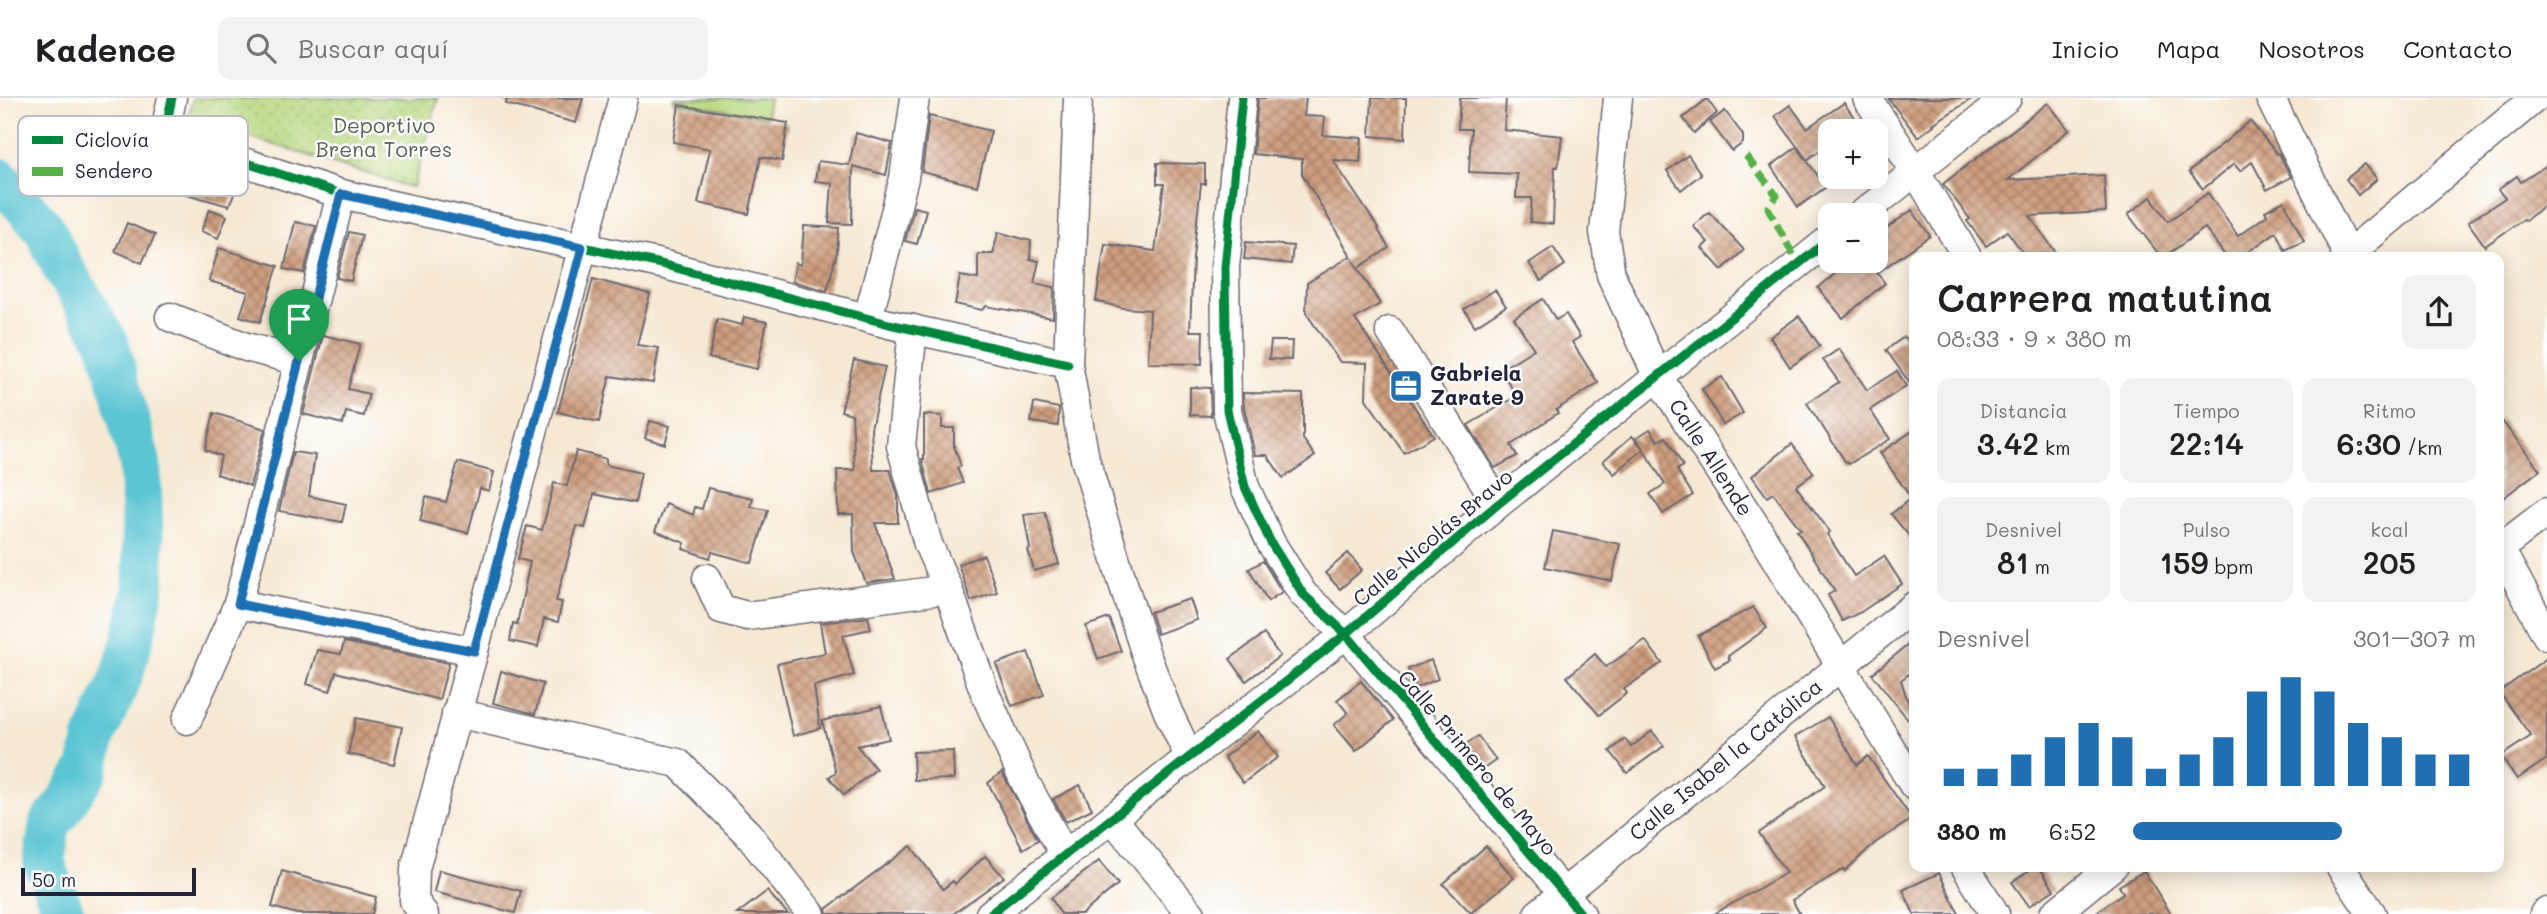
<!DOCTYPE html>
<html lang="es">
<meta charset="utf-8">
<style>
:root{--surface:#fff;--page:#f2f2f2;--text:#202124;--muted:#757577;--line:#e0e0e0;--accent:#1f6fb2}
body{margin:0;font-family:Mali,sans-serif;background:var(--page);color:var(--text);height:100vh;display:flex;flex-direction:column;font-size:26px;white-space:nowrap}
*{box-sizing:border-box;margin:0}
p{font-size:23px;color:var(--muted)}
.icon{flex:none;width:38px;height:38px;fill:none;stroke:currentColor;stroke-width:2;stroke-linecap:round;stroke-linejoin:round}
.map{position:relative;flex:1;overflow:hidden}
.drawer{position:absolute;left:1909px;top:154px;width:595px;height:620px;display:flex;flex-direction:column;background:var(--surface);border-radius:14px;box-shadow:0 4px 18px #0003}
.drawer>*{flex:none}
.buttons{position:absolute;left:1818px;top:21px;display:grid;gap:14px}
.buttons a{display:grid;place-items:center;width:70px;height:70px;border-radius:14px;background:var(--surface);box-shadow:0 4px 18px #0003;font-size:35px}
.scale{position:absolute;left:21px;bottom:18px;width:175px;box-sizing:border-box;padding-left:7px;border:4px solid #22223b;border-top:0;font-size:19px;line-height:24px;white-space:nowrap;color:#22223b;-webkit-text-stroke:5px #fff;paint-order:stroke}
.pin{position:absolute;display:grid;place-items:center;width:60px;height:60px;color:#fff;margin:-72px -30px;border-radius:50% 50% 50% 0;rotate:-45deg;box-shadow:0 0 7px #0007}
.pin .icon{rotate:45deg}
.round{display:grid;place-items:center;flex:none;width:74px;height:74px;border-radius:14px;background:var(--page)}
.overview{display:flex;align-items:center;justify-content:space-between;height:119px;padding:0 28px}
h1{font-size:38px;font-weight:600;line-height:52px}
.figures{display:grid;grid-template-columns:repeat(3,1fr);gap:10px;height:119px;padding:7px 28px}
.figures div{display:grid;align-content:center;border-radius:14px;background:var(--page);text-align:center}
.figures b{font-size:30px;font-weight:600}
.figures small{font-size:19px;font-weight:400}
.figures p{font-size:19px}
.chart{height:196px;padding:14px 28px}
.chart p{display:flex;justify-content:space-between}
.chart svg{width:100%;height:126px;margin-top:7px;stroke:var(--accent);stroke-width:6}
ul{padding:0 28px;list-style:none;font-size:23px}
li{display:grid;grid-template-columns:112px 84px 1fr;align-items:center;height:52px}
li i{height:18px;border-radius:9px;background:var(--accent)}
header{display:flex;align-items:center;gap:42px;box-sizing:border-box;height:98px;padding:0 35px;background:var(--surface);border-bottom:2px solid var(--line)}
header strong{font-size:33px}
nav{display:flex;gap:38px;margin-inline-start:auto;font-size:24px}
.search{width:490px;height:63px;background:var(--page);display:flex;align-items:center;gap:18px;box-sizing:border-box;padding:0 24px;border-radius:14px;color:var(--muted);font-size:26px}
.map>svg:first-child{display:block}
</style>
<header>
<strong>Kadence</strong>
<div class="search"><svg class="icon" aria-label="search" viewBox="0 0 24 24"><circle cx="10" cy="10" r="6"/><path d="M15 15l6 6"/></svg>Buscar aquí</div>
<nav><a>Inicio</a><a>Mapa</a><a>Nosotros</a><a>Contacto</a></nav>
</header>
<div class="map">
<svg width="2547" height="816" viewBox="0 0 2547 816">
<defs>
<pattern id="park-dots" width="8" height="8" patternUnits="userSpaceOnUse" patternTransform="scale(1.75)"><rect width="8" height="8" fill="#b6d67d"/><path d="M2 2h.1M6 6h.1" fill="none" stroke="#9cb76d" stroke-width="1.8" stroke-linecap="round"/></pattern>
<pattern id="building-cross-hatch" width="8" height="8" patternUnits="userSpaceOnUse" patternTransform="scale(1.75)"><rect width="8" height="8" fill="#ce9e7e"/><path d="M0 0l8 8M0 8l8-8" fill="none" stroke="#a78068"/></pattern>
</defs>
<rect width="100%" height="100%" fill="#fff"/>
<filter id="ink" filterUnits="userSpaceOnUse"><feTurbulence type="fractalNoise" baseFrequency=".0143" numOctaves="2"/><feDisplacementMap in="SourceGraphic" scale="14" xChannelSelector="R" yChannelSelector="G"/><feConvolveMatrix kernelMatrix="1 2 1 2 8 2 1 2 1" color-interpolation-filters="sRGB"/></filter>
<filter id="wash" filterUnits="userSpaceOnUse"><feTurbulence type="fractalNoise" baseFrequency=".00686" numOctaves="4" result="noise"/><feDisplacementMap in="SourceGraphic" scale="28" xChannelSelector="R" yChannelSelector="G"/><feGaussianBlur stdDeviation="1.57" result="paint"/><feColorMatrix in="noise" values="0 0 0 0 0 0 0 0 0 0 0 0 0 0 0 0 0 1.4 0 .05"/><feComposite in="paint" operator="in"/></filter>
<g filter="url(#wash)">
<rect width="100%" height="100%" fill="#f6e9d4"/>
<path fill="url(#park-dots)" stroke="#6c7c5c" stroke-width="2" d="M 193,0 L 438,0 L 413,90 L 188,20 Z"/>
<path fill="#b6d67d" stroke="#6c7c5c" stroke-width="2" d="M 674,0 L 769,0 L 766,19 L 674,4 Z"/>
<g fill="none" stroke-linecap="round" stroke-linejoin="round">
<path stroke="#5ac5d3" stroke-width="42" d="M 0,81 L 44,130 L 62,168 L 108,245 L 140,365 L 144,486 L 134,536 L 122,578 L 94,641 L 88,671 L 60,714 L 50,725 L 44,764 L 64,816"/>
</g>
<g id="blocks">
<g fill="url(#building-cross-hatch)">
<path d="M 507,0 L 583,0 L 576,25 L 506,6 Z"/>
<path d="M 1258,0 L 1306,0 L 1304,18 L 1325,19 L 1323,37 L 1362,40 L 1360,64 L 1333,62 L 1379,131 L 1378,132 L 1389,150 L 1358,170 L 1351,159 L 1380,206 L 1355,221 L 1434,338 L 1404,355 L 1366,301 L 1367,265 L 1340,264 L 1306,215 L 1307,185 L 1351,158 L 1302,76 L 1302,61 L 1253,56 Z"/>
<path d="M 1372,0 L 1406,0 L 1405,41 L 1370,38 Z"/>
<path d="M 1460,0 L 1506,0 L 1504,32 L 1562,38 L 1558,69 L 1555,69 L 1553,126 L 1530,124 L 1532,100 L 1516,100 L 1517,76 L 1469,74 L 1471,31 L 1458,31 Z"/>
<path d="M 1888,0 L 1973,0 L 1933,26 L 1934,27 L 1918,39 Z"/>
<path d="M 1707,1 L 1717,15 L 1694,35 L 1683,20 Z"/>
<path d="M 1844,5 L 1858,25 L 1847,33 L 1830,33 L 1830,45 L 1807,62 L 1775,18 L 1790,7 L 1807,30 Z"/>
<path d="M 2048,5 L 2069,32 L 2008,82 L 2104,77 L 2106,114 L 2030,118 L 2059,159 L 2026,159 L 2007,133 L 1986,148 L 1967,123 L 1970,121 L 1943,86 Z"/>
<path d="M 679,7 L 788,25 L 782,63 L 761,59 L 749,116 L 698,105 L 710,51 L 673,44 Z"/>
<path d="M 1725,13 L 1743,37 L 1743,45 L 1732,53 L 1710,24 Z"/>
<path d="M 929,18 L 991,33 L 977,88 L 922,74 Z"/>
<path d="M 2250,23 L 2277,56 L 2279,55 L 2291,79 L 2267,92 L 2252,64 L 2240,73 L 2234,66 L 2203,91 L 2189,74 Z"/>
<path d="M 856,35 L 892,45 L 886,77 L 853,68 L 852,126 L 829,125 L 832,85 L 815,83 L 818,63 L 849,67 Z"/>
<path d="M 1797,49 L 1826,89 L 1798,109 L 1771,68 Z"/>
<path d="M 1688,57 L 1701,76 L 1681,92 L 1667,73 Z"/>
<path d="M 1157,65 L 1205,66 L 1205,86 L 1201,86 L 1193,159 L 1190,233 L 1203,233 L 1202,266 L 1148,265 L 1150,212 L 1123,210 L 1096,203 L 1105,146 L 1155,153 L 1164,86 L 1157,86 Z"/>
<path d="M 2365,66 L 2377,81 L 2358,97 L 2346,81 Z"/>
<path d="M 2547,67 L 2547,105 L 2525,123 L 2524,121 L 2485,148 L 2468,124 L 2505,100 L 2498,92 L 2517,78 L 2521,84 Z"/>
<path d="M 182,71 L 238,87 L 229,108 L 176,93 Z"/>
<path d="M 2208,95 L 2238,138 L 2267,117 L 2265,113 L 2284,103 L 2304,143 L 2285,152 L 2276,134 L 2241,159 L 2226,159 L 2205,130 L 2164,159 L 2161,159 L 2128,116 L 2151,99 L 2168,123 Z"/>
<path d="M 914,109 L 926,112 L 917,146 L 905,143 Z"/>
<path d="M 210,111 L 227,118 L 218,140 L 201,133 Z"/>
<path d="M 1912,112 L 1930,138 L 1877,175 L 1885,185 L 1843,220 L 1818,190 L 1850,163 L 1876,163 L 1876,138 Z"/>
<path d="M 1709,114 L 1744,152 L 1722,172 L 1702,150 L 1708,144 L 1693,128 Z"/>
<path d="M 295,124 L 316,128 L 304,175 L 284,171 Z"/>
<path d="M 127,125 L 155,137 L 142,165 L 115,153 Z"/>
<path d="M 804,128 L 839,130 L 837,154 L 827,193 L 792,183 L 796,165 L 801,167 Z"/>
<path d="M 349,134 L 362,137 L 351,183 L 337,180 Z"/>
<path d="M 998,134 L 1031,143 L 1030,161 L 1039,163 L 1034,185 L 1054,189 L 1053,220 L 986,208 L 982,212 L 955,206 L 960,178 L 978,181 L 978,156 L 993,156 Z"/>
<path d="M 1246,144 L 1293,148 L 1291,166 L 1244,161 Z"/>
<path d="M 1553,149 L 1565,167 L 1541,183 L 1529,165 Z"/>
<path d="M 219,150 L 278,168 L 260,224 L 240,218 L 248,194 L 209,183 Z"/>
<path d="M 593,181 L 650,196 L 637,247 L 659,250 L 653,285 L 610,278 L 599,324 L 558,314 Z"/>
<path d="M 1495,192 L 1506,208 L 1475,228 L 1464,211 Z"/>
<path d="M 1543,201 L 1556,222 L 1566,216 L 1580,239 L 1572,244 L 1598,285 L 1556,312 L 1558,315 L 1511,347 L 1517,358 L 1495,370 L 1468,327 L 1517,298 L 1500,272 L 1534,251 L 1514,220 Z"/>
<path d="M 1799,218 L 1820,248 L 1790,269 L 1770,239 Z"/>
<path d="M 744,219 L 767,224 L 757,271 L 709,260 L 717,221 L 742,227 Z"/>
<path d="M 323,237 L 360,246 L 348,291 L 369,296 L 364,318 L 346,314 L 343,326 L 303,316 Z"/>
<path d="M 1904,239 L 1914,253 L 1914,291 L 1886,252 Z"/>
<path d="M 1271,243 L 1292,243 L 1291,262 L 1269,261 Z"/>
<path d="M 1839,251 L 1867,292 L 1897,273 L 1906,288 L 1870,312 L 1890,341 L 1849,366 L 1845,363 L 1807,305 L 1839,284 L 1823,262 Z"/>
<path d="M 854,262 L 885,269 L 871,330 L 873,372 L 890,372 L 898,398 L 898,425 L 875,425 L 895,481 L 866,485 L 854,454 L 853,416 L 838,416 L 837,372 L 855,372 L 852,316 L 841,313 Z"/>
<path d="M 1722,279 L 1743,315 L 1723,327 L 1702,291 Z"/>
<path d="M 1190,289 L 1210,290 L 1211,318 L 1190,317 Z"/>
<path d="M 1243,295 L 1303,296 L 1303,341 L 1315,358 L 1283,380 L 1267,357 L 1255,357 L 1244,310 Z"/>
<path d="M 1034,305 L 1059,310 L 1058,328 L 1031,324 Z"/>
<path d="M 214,315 L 265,331 L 250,388 L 217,376 L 221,358 L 205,352 Z"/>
<path d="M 924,317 L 942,318 L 942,330 L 954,330 L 954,348 L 961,368 L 957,370 L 963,385 L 931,396 L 922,361 L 924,361 Z"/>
<path d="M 2499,319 L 2540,372 L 2499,403 Z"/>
<path d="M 650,323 L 670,328 L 665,346 L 645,340 Z"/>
<path d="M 1650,331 L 1658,343 L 1666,339 L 1683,368 L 1677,372 L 1693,397 L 1663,416 L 1650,396 L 1665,386 L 1636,340 Z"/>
<path d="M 1914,332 L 1914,444 L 1891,416 L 1911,400 L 1880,355 Z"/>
<path d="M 1632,338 L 1644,351 L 1614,376 L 1603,363 Z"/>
<path d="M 1792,346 L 1814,375 L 1796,388 L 1830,434 L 1827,436 L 1854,478 L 1884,458 L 1902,486 L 1861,514 L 1842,523 L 1828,497 L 1835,493 L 1797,433 L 1801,432 L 1773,395 L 1767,399 L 1752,378 Z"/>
<path d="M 576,353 L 606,361 L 606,367 L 641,375 L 635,405 L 594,396 L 585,430 L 577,428 L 556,503 L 562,504 L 558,524 L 544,521 L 538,549 L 510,543 L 513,525 L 517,526 L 530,464 L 518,461 L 527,428 L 542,432 L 554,385 L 567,388 Z"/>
<path d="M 293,354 L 315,357 L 309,398 L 346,406 L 342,424 L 279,413 Z"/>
<path d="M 458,364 L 494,374 L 489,393 L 480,390 L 468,435 L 420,423 L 426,399 L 446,404 Z"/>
<path d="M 708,390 L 753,400 L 751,409 L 768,412 L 752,465 L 712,454 L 710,460 L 683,451 L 685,445 L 655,433 L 666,406 L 693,417 L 695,409 L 702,411 Z"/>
<path d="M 1045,414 L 1059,466 L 1034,473 L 1028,452 L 1030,451 L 1024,417 Z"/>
<path d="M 1553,433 L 1620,446 L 1612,483 L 1545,469 Z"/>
<path d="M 1348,455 L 1362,472 L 1340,491 L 1325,475 Z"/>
<path d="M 984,457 L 997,494 L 971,503 L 958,466 Z"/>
<path d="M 1263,463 L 1282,494 L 1268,503 L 1249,471 Z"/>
<path d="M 1190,501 L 1197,522 L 1157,536 L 1150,514 Z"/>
<path d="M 1753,509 L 1767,530 L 1728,558 L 1730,562 L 1715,570 L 1698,538 Z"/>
<path d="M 868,519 L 871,531 L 843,537 L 854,577 L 814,588 L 820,630 L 793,638 L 777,566 L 825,555 L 820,525 Z"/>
<path d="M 1109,520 L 1121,553 L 1098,561 L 1086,528 Z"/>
<path d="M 1264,536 L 1280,558 L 1246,583 L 1230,561 Z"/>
<path d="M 1645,542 L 1662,565 L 1624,591 L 1627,595 L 1599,617 L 1567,579 L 1595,556 L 1606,569 Z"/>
<path d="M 1914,542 L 1914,572 L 1901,582 L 1914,622 L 1914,629 L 1872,576 Z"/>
<path d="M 344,544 L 449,565 L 439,602 L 336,574 L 330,593 L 307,586 L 317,552 L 341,556 Z"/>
<path d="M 1028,554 L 1044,597 L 1012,608 L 996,566 Z"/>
<path d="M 2547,560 L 2547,661 L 2517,681 L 2501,658 L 2531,638 L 2499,594 Z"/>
<path d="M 1431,562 L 1438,581 L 1416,590 L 1408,571 Z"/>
<path d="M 501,573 L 543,586 L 535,616 L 493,605 Z"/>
<path d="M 1361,583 L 1393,622 L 1356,653 L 1334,627 L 1348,615 L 1337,602 Z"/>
<path d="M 881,608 L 889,641 L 857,648 L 876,671 L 844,697 L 829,679 L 836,674 L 822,623 Z"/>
<path d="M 1828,619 L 1857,667 L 1868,658 L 1912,721 L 1875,745 L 1845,773 L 1844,771 L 1792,802 L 1800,816 L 1714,816 L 1786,775 L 1759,735 L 1825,688 L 1795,639 Z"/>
<path d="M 356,620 L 402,629 L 394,666 L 348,656 Z"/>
<path d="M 1258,633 L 1278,659 L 1243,685 L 1224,659 Z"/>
<path d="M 1652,633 L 1664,648 L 1627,675 L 1610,653 L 1625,641 L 1631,649 Z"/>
<path d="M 1478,638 L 1496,662 L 1482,672 L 1462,649 Z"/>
<path d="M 953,653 L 954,681 L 914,682 L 913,654 Z"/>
<path d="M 1002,674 L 1038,742 L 1023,751 L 988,685 Z"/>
<path d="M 1080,687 L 1092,711 L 1066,724 L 1053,701 Z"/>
<path d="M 911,748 L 943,791 L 953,783 L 955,786 L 985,758 L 1004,779 L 953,816 L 827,816 L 826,811 Z"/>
<path d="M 1486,748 L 1514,780 L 1471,815 L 1443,786 Z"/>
<path d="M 1099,763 L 1118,786 L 1082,816 L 1061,816 L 1051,800 Z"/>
<path d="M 2036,768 L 2039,768 L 2054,792 L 2029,808 L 2012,784 Z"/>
<path d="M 439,772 L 521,793 L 515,815 L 434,794 Z"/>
<path d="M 282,773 L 376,799 L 372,816 L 297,816 L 272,809 Z"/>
<path d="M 2144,773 L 2171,816 L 2094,816 L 2123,795 L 2119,788 Z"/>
<path d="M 1939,775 L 1959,816 L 1914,816 L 1903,792 Z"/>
<path d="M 767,793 L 788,816 L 737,816 Z"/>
</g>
</g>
</g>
<g filter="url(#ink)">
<use href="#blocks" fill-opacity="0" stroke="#6c6871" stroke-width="2"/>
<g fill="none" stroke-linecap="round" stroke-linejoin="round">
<defs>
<g id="minor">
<path d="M 172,0 L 164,38 L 341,96 L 661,166 L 889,226 L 1068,266"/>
<path d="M 1078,0 L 1068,266 L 1085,361 L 1122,482 L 1145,554 L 1168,614 L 1189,658"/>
<path d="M 1242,0 L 1225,169 L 1227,312 L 1245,389 L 1271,445 L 1303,496 L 1346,536 L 1581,816"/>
<path id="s1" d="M 1618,0 L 1604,134 L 1611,177 L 1658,279 L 1758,432 L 1914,688"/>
<path d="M 1867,0 L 1916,74 L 1967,159"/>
<path d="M 2270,0 L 2349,159"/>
<path d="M 341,96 L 238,506 L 474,553"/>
<path d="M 1861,117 L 2007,0"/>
<path d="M 2345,159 L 2535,0"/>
<path d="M 170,219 L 246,249 L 299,263"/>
<path d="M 868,220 L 904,80 L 915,0"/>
<path d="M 913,231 L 901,348 L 928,446 L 948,491 L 985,595 L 1024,682 L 1064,756"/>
<path d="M 1390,233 L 1498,406"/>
<path d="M 2499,449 L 2547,538"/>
<path d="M 2499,451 L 2547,414"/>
<path d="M 707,480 L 721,511 L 747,518 L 948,491"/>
<path d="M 456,615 L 678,665 L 748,736 L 811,816"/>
<path d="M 187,622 L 238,506"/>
<path d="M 1112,720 L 1191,816"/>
<path d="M 1965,768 L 1995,816"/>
<path d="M 2340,768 L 2372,816"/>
<path d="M 424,816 L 414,803 L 415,771 L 623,0"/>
<path d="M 990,816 L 1346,536 L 1498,406 L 1830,141"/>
<path id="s2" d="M 1538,816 L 1914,508"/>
<path d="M 2054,816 L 2113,768"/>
<path d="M 2544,816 L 2547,814"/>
</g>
</defs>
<use href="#minor" stroke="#6c6871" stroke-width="31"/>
<use href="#minor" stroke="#fff" stroke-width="28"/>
<path stroke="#55b146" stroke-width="7" stroke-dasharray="14 7" stroke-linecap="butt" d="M 1746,58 L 1777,98 L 1768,110 L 1798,166"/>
<defs>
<g id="cycleway">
<path d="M 172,0 L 164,38 L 341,96 L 661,166 L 889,226 L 1068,266"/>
<path d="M 1242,0 L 1225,169 L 1227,312 L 1245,389 L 1271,445 L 1303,496 L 1346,536 L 1581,816"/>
<path d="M 990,816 L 1346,536 L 1498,406 L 1830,141"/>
</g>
</defs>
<use href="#cycleway" stroke="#fff" stroke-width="13"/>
<use href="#cycleway" stroke="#00873e" stroke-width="9"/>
</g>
</g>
<g fill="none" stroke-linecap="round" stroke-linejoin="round" filter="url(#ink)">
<defs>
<path id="route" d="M 341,96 L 582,149 L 474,553 L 238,506 Z"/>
</defs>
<use href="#route" stroke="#fff" stroke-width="14"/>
<use href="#route" stroke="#1f6fb2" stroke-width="9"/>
</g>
<defs>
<symbol id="office-square" viewBox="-11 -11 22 22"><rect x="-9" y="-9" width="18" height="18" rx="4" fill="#1f6fb2" stroke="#fff"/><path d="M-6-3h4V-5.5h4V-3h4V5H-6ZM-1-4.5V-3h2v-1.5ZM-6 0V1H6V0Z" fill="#fff"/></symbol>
</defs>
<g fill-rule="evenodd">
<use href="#office-square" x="1387" y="269" width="38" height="38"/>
</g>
<g text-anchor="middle" stroke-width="5" stroke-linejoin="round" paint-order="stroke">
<g font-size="21" fill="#566152" stroke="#fff">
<text x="384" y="35">Deportivo<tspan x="384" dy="24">Brena Torres</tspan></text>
</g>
<g font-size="21" font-weight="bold" fill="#22223b" stroke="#fff" text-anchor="start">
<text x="1430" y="283">Gabriela<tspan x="1430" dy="24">Zarate 9</tspan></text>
</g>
<g font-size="21" fill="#22223b" stroke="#fff">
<text dy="7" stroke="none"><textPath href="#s1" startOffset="387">Calle Allende</textPath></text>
<text transform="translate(1433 440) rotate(-40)" y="7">Calle Nicolás Bravo</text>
<text dy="7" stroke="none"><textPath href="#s2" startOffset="243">Calle Isabel la Católica</textPath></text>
<text transform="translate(1477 665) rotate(50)" y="7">Calle Primero de Mayo</text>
</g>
</g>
<rect x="18" y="18" width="230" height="80" rx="10" fill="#fff" stroke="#bdbdc4" stroke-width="2"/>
<rect x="32" y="38" width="31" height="8" fill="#00873e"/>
<rect x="32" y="69" width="31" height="9" fill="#55b146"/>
<g font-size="19" fill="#22223b">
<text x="75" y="49">Ciclovía</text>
<text x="75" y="80">Sendero</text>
</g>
</svg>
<div class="buttons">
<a>+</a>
<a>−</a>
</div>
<div class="scale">50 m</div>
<div class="pin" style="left:299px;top:263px;background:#1e9e55"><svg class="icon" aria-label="arrive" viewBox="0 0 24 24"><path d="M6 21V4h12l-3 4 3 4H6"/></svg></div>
<section class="drawer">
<div class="overview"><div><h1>Carrera matutina</h1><p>08:33 · 9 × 380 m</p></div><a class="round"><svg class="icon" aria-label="share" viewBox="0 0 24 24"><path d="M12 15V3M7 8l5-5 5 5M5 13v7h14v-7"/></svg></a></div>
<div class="figures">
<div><p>Distancia</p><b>3.42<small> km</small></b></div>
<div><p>Tiempo</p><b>22:14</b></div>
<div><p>Ritmo</p><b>6:30<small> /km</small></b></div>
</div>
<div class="figures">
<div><p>Desnivel</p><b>81<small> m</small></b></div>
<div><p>Pulso</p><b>159<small> bpm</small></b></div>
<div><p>kcal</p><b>205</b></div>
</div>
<div class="chart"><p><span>Desnivel</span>301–307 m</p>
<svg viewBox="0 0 160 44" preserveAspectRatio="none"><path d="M5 44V38M15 44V38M25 44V33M35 44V27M45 44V22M55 44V27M65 44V38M75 44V33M85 44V27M95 44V11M105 44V6M115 44V11M125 44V22M135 44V27M145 44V33M155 44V33"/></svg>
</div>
<ul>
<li><b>380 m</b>6:52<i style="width:61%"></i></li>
</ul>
</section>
</div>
